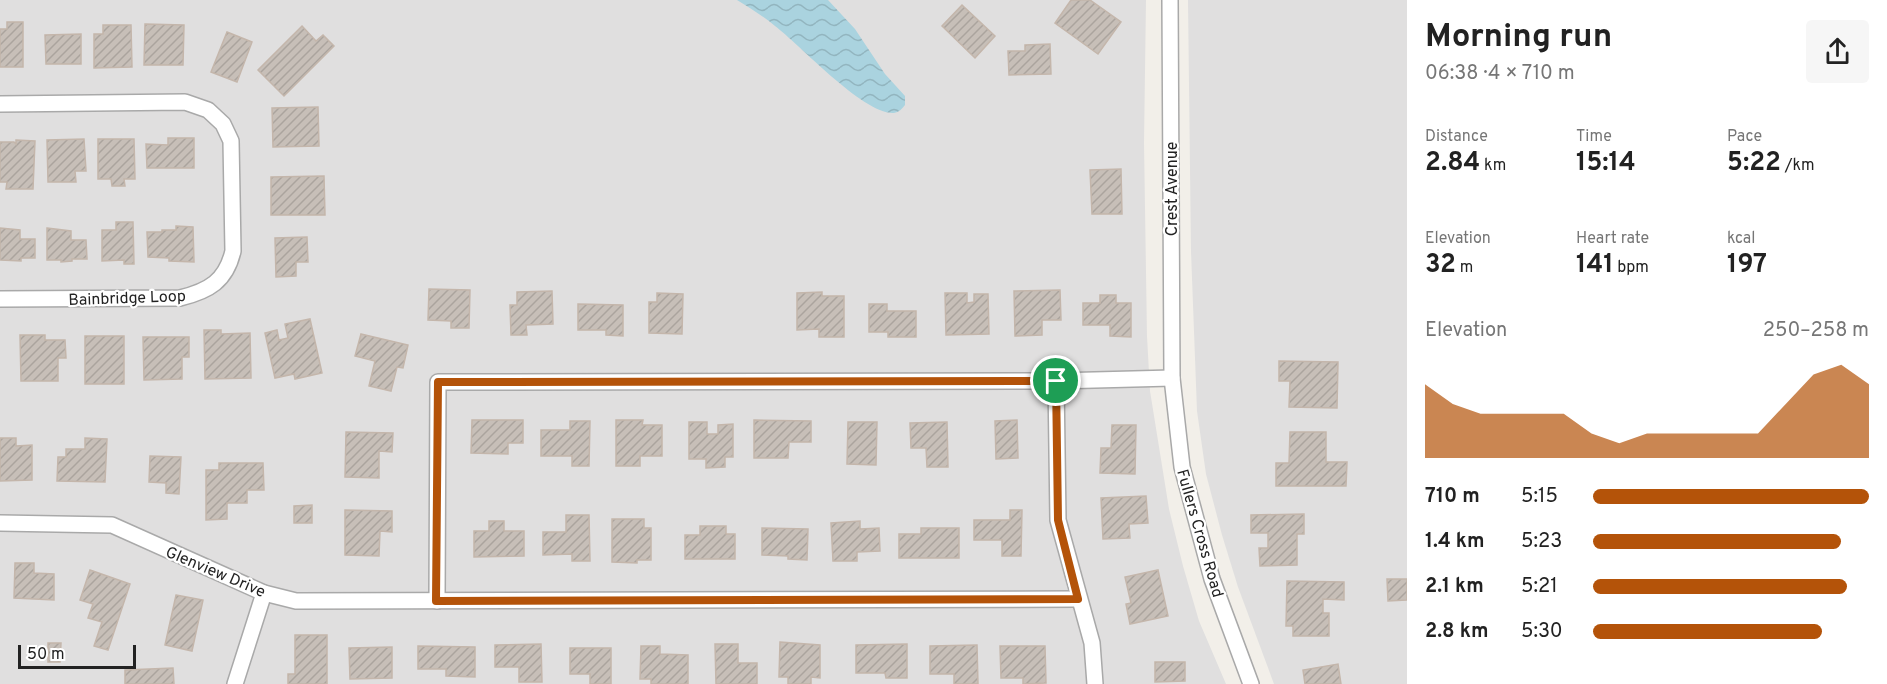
<!DOCTYPE html>
<meta charset="utf-8">
<style>
:root{--surface:#fff;--page:#f6f6f6;--text:#222;--muted:#767676;--accent:#b45309}
body{margin:0;font-family:Overpass,sans-serif;background:var(--page);color:var(--text);height:100vh;display:flex;flex-direction:column;font-size:22px;white-space:nowrap}
*{box-sizing:border-box;margin:0}
p{font-size:20px;color:var(--muted)}
.icon{flex:none;width:33px;height:33px;fill:none;stroke:currentColor;stroke-width:2;stroke-linecap:round;stroke-linejoin:round}
.map{position:relative;flex:1;overflow:hidden}
.drawer{display:flex;flex-direction:column;background:var(--surface);width:480px}
.drawer>*{flex:none}
.scale{position:absolute;left:18px;bottom:15px;width:118px;box-sizing:border-box;padding-left:6px;border:3px solid #222;border-top:0;font-size:16px;line-height:21px;white-space:nowrap;color:#222;-webkit-text-stroke:4px #fff;paint-order:stroke}
.pin{position:absolute;display:grid;place-items:center;width:51px;height:51px;color:#fff;margin:-26px;border:3px solid #fff;border-radius:50%;box-shadow:0 2px 6px #0007}
.round{display:grid;place-items:center;flex:none;width:63px;height:63px;border-radius:6px;background:var(--page)}
.summary{display:flex;align-items:center;justify-content:space-between;height:102px;padding:0 18px}
h1{font-size:33px;font-weight:700;line-height:45px}
.stats{display:grid;grid-template-columns:repeat(3,1fr);gap:9px;height:102px;padding:6px 18px}
.stats div{display:grid;align-content:center}
.stats b{font-size:26px;font-weight:700}
.stats small{font-size:16px;font-weight:400}
.stats p{font-size:16px}
.chart{height:168px;padding:12px 18px}
.chart p{display:flex;justify-content:space-between}
.chart svg{width:100%;height:108px;margin-top:6px;fill:var(--accent);opacity:.7}
ul{padding:0 18px;list-style:none;font-size:20px}
li{display:grid;grid-template-columns:96px 72px 1fr;align-items:center;height:45px}
li i{height:15px;border-radius:8px;background:var(--accent)}
main{display:flex;flex:1;min-height:0}
.map>svg:first-child{display:block}
</style>
<main>
<div class="map">
<svg width="1407" height="684" viewBox="0 0 1407 684">
<defs>
<pattern id="water-waves" width="16" height="10" patternUnits="userSpaceOnUse" patternTransform="scale(1.5)"><rect width="16" height="10" fill="#aad3df"/><path d="M0 5q4-4 8 0t8 0" fill="none" stroke="#92b5bf"/></pattern>
<pattern id="building-hatch" width="6" height="6" patternUnits="userSpaceOnUse" patternTransform="scale(1.5)"><rect width="6" height="6" fill="#c7bfb8"/><path d="M-1 1l2-2M0 6l6-6M5 7l2-2" fill="none" stroke="#aba49e"/></pattern>
</defs>
<rect width="100%" height="100%" fill="#f2efe9"/>
<g fill="#e0dfdf">
<path d="M 0,0 L 1146,0 L 1144,143 L 1147,336 L 1150,391 L 1169,509 L 1183,566 L 1199,621 L 1226,684 L 0,684 Z"/>
<path d="M 1188,0 L 1407,0 L 1407,684 L 1274,684 L 1238,587 L 1222,535 L 1206,474 L 1197,411 L 1191,251 Z"/>
</g>
<path fill="url(#water-waves)" d="M 737,0 L 828,0 L 855,29 L 885,74 L 905,96 L 905,105 C 902,109 899,112 894,113 C 864,115 799,44 775,26 C 763,16 750,8 737,0 Z"/>
<g fill="url(#building-hatch)" stroke="#c4b6ab" stroke-width="1.5">
<path d="M 1071,0 L 1090,0 L 1121,22 L 1098,54 L 1055,23 Z"/>
<path d="M 962,5 L 995,36 L 975,58 L 942,26 Z"/>
<path d="M 7,22 L 23,22 L 23,67 L 0,67 L 0,29 L 7,29 Z"/>
<path d="M 145,24 L 184,25 L 183,65 L 144,65 Z"/>
<path d="M 103,25 L 131,25 L 132,67 L 94,68 L 94,34 L 103,34 Z"/>
<path d="M 302,26 L 316,41 L 323,35 L 334,46 L 284,96 L 258,70 Z"/>
<path d="M 227,32 L 252,42 L 237,82 L 211,72 Z"/>
<path d="M 81,34 L 81,64 L 46,64 L 45,35 Z"/>
<path d="M 1050,44 L 1051,74 L 1009,75 L 1008,51 L 1025,51 L 1025,45 Z"/>
<path d="M 318,107 L 319,146 L 273,147 L 272,108 Z"/>
<path d="M 168,138 L 194,138 L 194,168 L 147,168 L 146,144 L 168,145 Z"/>
<path d="M 84,139 L 86,171 L 75,171 L 76,182 L 48,182 L 47,140 Z"/>
<path d="M 98,139 L 134,139 L 135,179 L 124,179 L 125,186 L 112,186 L 111,179 L 98,179 Z"/>
<path d="M 16,140 L 35,141 L 33,189 L 6,189 L 7,182 L 0,182 L 0,142 L 14,142 L 16,144 Z"/>
<path d="M 1121,169 L 1122,214 L 1092,214 L 1090,170 Z"/>
<path d="M 324,176 L 325,215 L 271,215 L 271,177 Z"/>
<path d="M 116,222 L 133,222 L 134,264 L 124,264 L 124,260 L 102,261 L 102,230 L 116,230 Z"/>
<path d="M 176,226 L 193,227 L 194,262 L 169,261 L 169,258 L 148,257 L 147,232 L 162,232 L 162,230 L 176,230 Z"/>
<path d="M 0,228 L 20,230 L 20,239 L 35,239 L 35,258 L 21,258 L 21,261 L 0,260 Z"/>
<path d="M 47,228 L 71,231 L 71,240 L 86,240 L 87,259 L 72,259 L 72,261 L 61,262 L 61,260 L 47,260 Z"/>
<path d="M 307,237 L 308,262 L 296,262 L 296,276 L 276,277 L 275,238 Z"/>
<path d="M 429,289 L 470,290 L 469,328 L 451,328 L 451,321 L 428,320 Z"/>
<path d="M 1060,290 L 1061,320 L 1042,320 L 1042,335 L 1015,336 L 1014,291 Z"/>
<path d="M 552,291 L 553,324 L 526,325 L 527,335 L 511,335 L 510,305 L 517,305 L 517,292 Z"/>
<path d="M 822,292 L 822,296 L 844,296 L 844,337 L 819,337 L 819,329 L 797,330 L 797,293 Z"/>
<path d="M 657,293 L 683,294 L 682,334 L 649,333 L 649,302 L 657,302 Z"/>
<path d="M 945,293 L 967,293 L 967,303 L 974,302 L 974,294 L 988,294 L 989,334 L 946,335 Z"/>
<path d="M 1100,295 L 1116,295 L 1116,303 L 1131,303 L 1131,337 L 1110,336 L 1110,325 L 1083,325 L 1083,303 L 1100,303 Z"/>
<path d="M 578,304 L 623,305 L 623,336 L 606,335 L 606,330 L 578,330 Z"/>
<path d="M 869,304 L 887,304 L 887,311 L 916,311 L 916,337 L 888,337 L 888,332 L 869,332 Z"/>
<path d="M 310,319 L 322,373 L 295,379 L 294,374 L 275,378 L 265,333 L 277,330 L 279,340 L 288,338 L 285,324 Z"/>
<path d="M 204,330 L 221,330 L 221,334 L 250,333 L 251,378 L 205,379 Z"/>
<path d="M 361,334 L 408,345 L 403,368 L 397,367 L 391,391 L 369,386 L 375,361 L 355,356 Z"/>
<path d="M 20,335 L 45,335 L 45,340 L 65,340 L 66,358 L 58,358 L 58,381 L 21,381 Z"/>
<rect x="85" y="336" width="39" height="48"/>
<path d="M 143,337 L 189,337 L 189,357 L 182,357 L 182,379 L 144,380 Z"/>
<path d="M 1279,361 L 1338,362 L 1337,408 L 1289,407 L 1290,381 L 1279,381 Z"/>
<path d="M 472,420 L 523,420 L 523,443 L 508,443 L 508,454 L 471,453 Z"/>
<path d="M 616,420 L 643,420 L 642,425 L 662,425 L 662,456 L 640,456 L 640,466 L 616,466 Z"/>
<path d="M 754,420 L 811,421 L 811,442 L 789,442 L 788,458 L 754,458 Z"/>
<path d="M 1017,420 L 1018,458 L 996,459 L 995,421 Z"/>
<path d="M 570,421 L 590,421 L 589,466 L 572,466 L 572,456 L 541,456 L 541,430 L 570,430 Z"/>
<path d="M 689,422 L 707,422 L 707,434 L 718,434 L 718,425 L 733,424 L 733,457 L 725,457 L 725,467 L 706,468 L 706,459 L 689,459 Z"/>
<path d="M 848,422 L 877,422 L 876,465 L 847,464 Z"/>
<path d="M 947,422 L 948,467 L 927,467 L 926,448 L 911,448 L 910,423 Z"/>
<path d="M 1112,425 L 1136,425 L 1135,474 L 1100,473 L 1101,448 L 1111,448 Z"/>
<path d="M 346,432 L 393,433 L 392,452 L 379,451 L 379,478 L 345,477 Z"/>
<path d="M 1290,432 L 1326,432 L 1326,462 L 1347,462 L 1346,486 L 1276,486 L 1276,463 L 1289,463 Z"/>
<path d="M 0,438 L 16,438 L 16,446 L 32,445 L 32,480 L 0,481 Z"/>
<path d="M 85,438 L 107,439 L 105,482 L 57,481 L 58,457 L 66,457 L 66,449 L 85,449 Z"/>
<path d="M 150,456 L 181,457 L 179,494 L 166,493 L 166,483 L 149,482 Z"/>
<path d="M 219,463 L 263,463 L 264,490 L 247,490 L 247,503 L 227,503 L 227,519 L 206,520 L 206,470 L 219,470 Z"/>
<path d="M 1146,496 L 1148,523 L 1129,524 L 1130,538 L 1103,539 L 1101,498 Z"/>
<path d="M 312,505 L 312,523 L 294,523 L 294,506 Z"/>
<path d="M 345,510 L 392,511 L 392,532 L 380,531 L 379,556 L 345,555 Z"/>
<path d="M 1010,510 L 1022,510 L 1021,556 L 1002,556 L 1002,540 L 974,540 L 974,520 L 1010,520 Z"/>
<path d="M 1304,514 L 1304,534 L 1297,534 L 1297,565 L 1260,566 L 1259,548 L 1268,548 L 1268,533 L 1251,533 L 1251,515 Z"/>
<path d="M 566,515 L 589,515 L 590,561 L 572,561 L 572,554 L 543,555 L 543,532 L 566,532 Z"/>
<path d="M 612,519 L 644,519 L 644,528 L 651,528 L 651,560 L 637,560 L 637,563 L 612,562 Z"/>
<path d="M 489,521 L 504,521 L 504,531 L 524,531 L 524,556 L 474,557 L 474,531 L 489,531 Z"/>
<path d="M 860,521 L 860,529 L 879,528 L 880,551 L 857,552 L 857,561 L 833,561 L 831,523 Z"/>
<path d="M 700,526 L 726,526 L 726,534 L 735,534 L 735,559 L 685,559 L 685,535 L 700,535 Z"/>
<path d="M 762,528 L 808,529 L 807,560 L 788,559 L 788,556 L 762,555 Z"/>
<path d="M 921,528 L 959,528 L 959,558 L 899,558 L 899,534 L 921,534 Z"/>
<path d="M 15,563 L 34,563 L 34,573 L 54,574 L 54,600 L 14,598 Z"/>
<path d="M 90,570 L 130,584 L 108,650 L 94,646 L 102,622 L 88,618 L 93,604 L 80,600 Z"/>
<path d="M 1158,570 L 1168,616 L 1130,624 L 1126,604 L 1131,603 L 1125,577 Z"/>
<path d="M 1387,579 L 1407,579 L 1407,600 L 1388,601 Z"/>
<path d="M 1287,581 L 1344,582 L 1344,600 L 1323,599 L 1323,613 L 1329,613 L 1329,636 L 1293,636 L 1293,626 L 1286,626 Z"/>
<path d="M 176,595 L 203,600 L 192,651 L 165,645 Z"/>
<path d="M 295,635 L 327,635 L 327,684 L 288,684 L 288,674 L 295,674 Z"/>
<path d="M 780,642 L 820,645 L 820,678 L 811,677 L 811,684 L 788,684 L 788,677 L 779,677 Z"/>
<path d="M 48,643 L 61,643 L 60,662 L 48,662 Z"/>
<path d="M 541,644 L 542,682 L 519,682 L 519,667 L 495,667 L 495,645 Z"/>
<path d="M 715,644 L 738,644 L 738,663 L 757,663 L 757,684 L 716,684 Z"/>
<path d="M 907,644 L 907,678 L 886,678 L 885,673 L 856,673 L 856,645 Z"/>
<path d="M 977,645 L 978,684 L 954,684 L 954,674 L 930,674 L 930,646 Z"/>
<path d="M 418,646 L 475,647 L 475,677 L 446,676 L 446,669 L 418,669 Z"/>
<path d="M 641,646 L 660,646 L 660,654 L 688,655 L 688,684 L 651,684 L 651,679 L 640,679 Z"/>
<path d="M 1000,646 L 1045,646 L 1046,683 L 1023,684 L 1023,678 L 1001,678 Z"/>
<path d="M 392,647 L 392,678 L 350,679 L 349,648 Z"/>
<path d="M 570,648 L 611,648 L 611,684 L 590,684 L 590,674 L 570,674 Z"/>
<path d="M 1155,662 L 1185,662 L 1185,681 L 1155,682 Z"/>
<path d="M 1338,664 L 1341,684 L 1305,684 L 1303,670 Z"/>
<path d="M 173,668 L 174,684 L 125,684 L 125,670 Z"/>
</g>
<g fill="none" stroke-linecap="round" stroke-linejoin="round">
<defs>
<g id="minor">
<path d="M 1170,0 L 1172,378 L 1182,467 L 1212,579 L 1251,684"/>
<path d="M 0,104 L 185,102 L 208,110 L 223,124 L 231,141 L 233,251 C 226,281 209,291 180,298 L 0,299"/>
<path d="M 1056,381 L 1058,520 L 1092,643 L 1095,684"/>
<path d="M 0,523 L 112,525 L 264,593 L 296,601 L 1078,599"/>
<path d="M 437,601 L 438,382 L 1056,381 L 1172,378"/>
<path d="M 235,684 L 264,593"/>
</g>
</defs>
<use href="#minor" stroke="#a9a9a9" stroke-width="18"/>
<use href="#minor" stroke="#fff" stroke-width="15"/>
</g>
<g fill="none" stroke-linecap="round" stroke-linejoin="round">
<defs>
<path id="route" d="M 1056,381 L 1058,520 L 1078,599 L 436,601 L 438,382 Z"/>
</defs>
<use href="#route" stroke="#fff" stroke-width="12"/>
<use href="#route" stroke="#b45309" stroke-width="8"/>
</g>
<g text-anchor="middle" stroke-width="4.5" stroke-linejoin="round" paint-order="stroke">
<g font-size="16" fill="#222" stroke="#fff">
<text transform="translate(1171 189) rotate(-90)" y="6">Crest Avenue</text>
<text transform="translate(127 297) rotate(-2)" y="6">Bainbridge Loop</text>
<text transform="translate(1201 533) rotate(74)" y="6">Fullers Cross Road</text>
<text transform="translate(216 571) rotate(23)" y="6">Glenview Drive</text>
</g>
</g>
</svg>
<div class="scale">50 m</div>
<div class="pin" style="left:1056px;top:381px;background:#1e9e55"><svg class="icon" aria-label="arrive" viewBox="0 0 24 24"><path d="M6 21V4h12l-3 4 3 4H6"/></svg></div>
</div>
<section class="drawer">
<div class="summary"><div><h1>Morning run</h1><p>06:38 · 4 × 710 m</p></div><a class="round"><svg class="icon" aria-label="share" viewBox="0 0 24 24"><path d="M12 15V3M7 8l5-5 5 5M5 13v7h14v-7"/></svg></a></div>
<div class="stats">
<div><p>Distance</p><b>2.84<small> km</small></b></div>
<div><p>Time</p><b>15:14</b></div>
<div><p>Pace</p><b>5:22<small> /km</small></b></div>
</div>
<div class="stats">
<div><p>Elevation</p><b>32<small> m</small></b></div>
<div><p>Heart rate</p><b>141<small> bpm</small></b></div>
<div><p>kcal</p><b>197</b></div>
</div>
<div class="chart"><p><span>Elevation</span>250–258 m</p>
<svg viewBox="0 0 160 44" preserveAspectRatio="none"><path d="M0 44V14L10 22L20 26L30 26L40 26L50 26L60 34L70 38L80 34L90 34L100 34L110 34L120 34L130 22L140 10L150 6L160 14V44z"/></svg>
</div>
<ul>
<li><b>710 m</b>5:15<i style="width:100%"></i></li>
<li><b>1.4 km</b>5:23<i style="width:90%"></i></li>
<li><b>2.1 km</b>5:21<i style="width:92%"></i></li>
<li><b>2.8 km</b>5:30<i style="width:83%"></i></li>
</ul>
</section>
</main>
